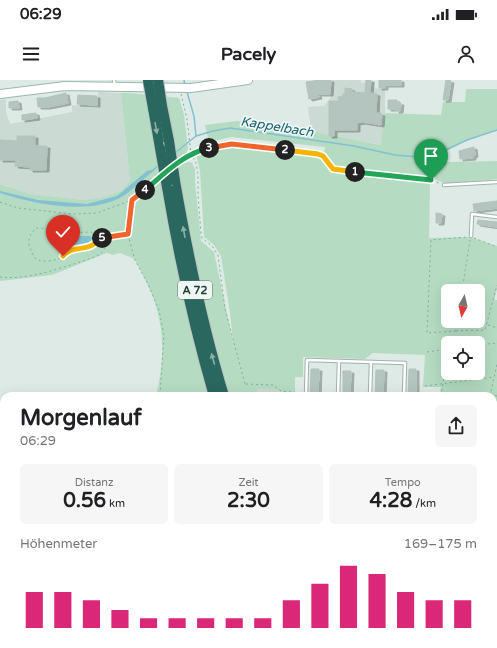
<!DOCTYPE html>
<html lang="de">
<meta charset="utf-8">
<style>
:root{--surface:#fff;--page:#f6f6f6;--text:#202124;--muted:#757577;--accent:#db2777}
body{margin:0;font-family:"Varela Round",sans-serif;background:var(--page);color:var(--text);height:100vh;display:flex;flex-direction:column;font-size:15px;white-space:nowrap}
*{box-sizing:border-box;margin:0}
p{font-size:13px;color:var(--muted)}
.icon{flex:none;width:22px;height:22px;fill:none;stroke:currentColor;stroke-width:2;stroke-linecap:round;stroke-linejoin:round}
.map{position:relative;flex:1;overflow:hidden}
.sheet{position:absolute;left:0px;top:312px;width:497px;height:256px;display:flex;flex-direction:column;background:var(--surface);border-radius:12px 12px 0 0;box-shadow:0 4px 16px #0002}
.sheet>*{flex:none}
.needle{width:26px;rotate:188deg}
.tools{position:absolute;left:441px;top:204px;display:grid;gap:8px}
.tools a{display:grid;place-items:center;width:44px;height:44px;border-radius:6px;background:var(--surface);box-shadow:0 4px 16px #0002;font-size:20px}
.pin{position:absolute;display:grid;place-items:center;width:34px;height:34px;color:#fff;margin:-41px -17px;border-radius:50% 50% 50% 0;rotate:-45deg;box-shadow:0 0 4px #0007}
.pin .icon{rotate:45deg}
.km{position:absolute;width:20px;height:20px;margin:-10px;border-radius:50%;background:#222;color:#fff;font-size:11px;line-height:20px;text-align:center}
.round{display:grid;place-items:center;flex:none;width:42px;height:42px;border-radius:6px;background:var(--page)}
.headline{display:flex;align-items:center;justify-content:space-between;height:68px;padding:0 20px}
h1{font-size:22px;font-weight:700;line-height:30px}
.stats{display:grid;grid-template-columns:repeat(3,1fr);gap:6px;height:68px;padding:4px 20px}
.stats div{display:grid;align-content:center;border-radius:6px;background:var(--page);text-align:center}
.stats b{font-size:20px;font-weight:700}
.stats small{font-size:11px;font-weight:400}
.stats p{font-size:11px}
.chart{height:112px;padding:8px 20px}
.chart p{display:flex;justify-content:space-between}
.chart svg{width:100%;height:72px;margin-top:4px;stroke:var(--accent);stroke-width:6}
.status{display:flex;justify-content:space-between;align-items:center;height:28px;padding:0 20px;background:var(--surface);direction:ltr}
.status svg{height:11px;fill:currentColor}
header{display:flex;justify-content:space-between;align-items:center;height:52px;padding:0 20px;background:var(--surface);font-size:18px;font-weight:700}
.map>svg:first-child{display:block}
</style>
<div class="status"><b>06:29</b><svg viewBox="0 0 49 12"><path d="M0 12V9h3v3zM5 12V6h3v6zM10 12V3h3v9zM15 12V0h3v12zM26 1h20v11H26zM47 4h2v5h-2z"/></svg></div>
<header><svg class="icon" aria-label="menu" viewBox="0 0 24 24"><path d="M4 6h16M4 12h16M4 18h16"/></svg>Pacely<svg class="icon" aria-label="person" viewBox="0 0 24 24"><circle cx="12" cy="8" r="4"/><path d="M4 21q1-7 8-7t8 7"/></svg></header>
<div class="map">
<svg width="497" height="568" viewBox="0 0 497 568">
<defs>
<filter id="shadow"><feDropShadow dx="3" dy="2" stdDeviation="0" flood-color="#0004"/></filter>
</defs>
<rect width="100%" height="100%" fill="#deeae5"/>
<g fill="#ccdad4">
<path d="M 331,0 L 361,0 L 361,3 L 375,2 L 375,8 L 385,9 L 385,33 L 382,65 L 311,51 L 308,27 L 324,26 L 331,17 Z"/>
<path d="M 98,12 L 121,13 L 130,101 L 121,111 L 104,117 L 84,120 L 31,114 L 0,104 L 0,20 L 6,19 L 6,32 L 10,44 L 72,32 L 72,25 L 98,27 Z"/>
<path d="M 256,309 L 277,310 L 282,313 L 282,316 L 257,316 Z"/>
</g>
<g fill="#b5dcc2" fill-rule="evenodd">
<path d="M 466,9 L 497,9 L 497,51 L 467,60 L 445,72 L 446,82 L 497,81 L 497,99 L 447,104 L 431,98 L 335,88 L 324,75 L 325,67 L 231,57 L 209,62 L 205,45 L 237,41 L 311,51 L 381,65 L 385,33 L 441,35 L 443,22 L 465,22 Z"/>
<path d="M 121,13 L 130,13 L 179,18 L 184,35 L 188,69 L 184,76 L 185,80 L 192,83 L 195,89 L 195,102 L 201,161 L 214,172 L 233,262 L 230,233 L 221,176 L 214,165 L 204,157 L 200,91 L 196,74 L 233,64 L 322,79 L 331,91 L 424,101 L 430,105 L 429,158 L 470,157 L 497,166 L 497,209 L 494,220 L 497,220 L 497,365 L 493,366 L 493,316 L 439,316 L 441,307 L 423,307 L 425,275 L 373,273 L 365,279 L 303,277 L 303,297 L 295,297 L 295,316 L 282,316 L 282,313 L 277,310 L 257,309 L 257,316 L 156,316 C 163,288 165,258 157,230 C 153,213 143,196 135,179 L 120,173 L 113,175 L 107,173 L 52,195 L 0,201 L 0,104 L 31,114 L 84,120 L 104,117 L 121,111 L 130,101 ZM 448,211 L 478,211 L 478,241 L 448,241 ZM 448,263 L 478,263 L 478,293 L 448,293 Z"/>
<path d="M 497,422 L 497,460 L 493,459 L 493,423 Z"/>
<path d="M 108,564 L 323,564 L 324,568 L 103,568 L 100,566 Z"/>
<path d="M 345,564 L 385,564 L 387,565 L 383,568 L 345,568 Z"/>
<path d="M 419,564 L 455,564 L 453,568 L 417,568 Z"/>
</g>
<g fill="#83c0d2">
<path d="M 154,89 L 154,91 C 143,98 134,109 123,116 C 91,136 34,124 0,113 L 0,111 L 38,120 L 87,124 L 117,116 L 147,91 Z"/>
<path d="M 82,156 L 90,156 L 92,158 L 91,163 L 66,166 L 66,160 L 68,159 Z"/>
</g>
<g fill="none" stroke-linecap="round" stroke-linejoin="round">
<g stroke="#83c0d2" stroke-width="1.5">
<path d="M 184,0 L 185,6"/>
<path d="M 187,12 L 194,36 L 196,56"/>
<path d="M 175,73 L 196,56 L 213,51 L 230,48 L 354,66 L 395,75 L 419,77 L 437,74 L 467,60 L 497,50"/>
<path d="M 153,90 L 159,85"/>
</g>
</g>
<g fill="#b3c5be" stroke="#b0c4bd" filter="url(#shadow)">
<path d="M 320,0 L 331,0 L 330,14 L 318,14 L 319,17 L 309,19 L 306,2 Z"/>
<path d="M 366,0 L 371,0 L 370,13 L 377,14 L 376,33 L 382,34 L 381,45 L 362,42 L 357,43 L 357,50 L 334,50 L 334,56 L 329,56 L 329,21 L 339,21 L 338,17 L 343,16 L 343,14 L 345,14 L 345,8 L 352,9 L 352,12 L 365,13 Z"/>
<path d="M 379,0 L 401,0 L 401,5 L 385,5 L 385,8 L 379,8 Z"/>
<path d="M 446,0 L 451,1 L 448,20 L 443,20 Z"/>
<path d="M 66,13 L 68,23 L 48,27 L 38,27 L 37,18 L 45,18 Z"/>
<path d="M 78,15 L 97,16 L 97,25 L 77,24 Z"/>
<path d="M 388,20 L 397,20 L 397,23 L 401,23 L 400,31 L 396,31 L 396,29 L 388,29 Z"/>
<path d="M 18,21 L 19,28 L 9,28 L 9,22 Z"/>
<path d="M 36,33 L 37,38 L 22,40 L 22,35 Z"/>
<path d="M 17,56 L 35,56 L 35,66 L 47,66 L 46,90 L 30,90 L 30,87 L 15,86 L 16,80 L 0,80 L 0,60 L 17,61 Z"/>
<path d="M 474,67 L 475,75 L 473,76 L 473,78 L 460,79 L 459,71 Z"/>
<path d="M 497,121 L 497,128 L 474,131 L 473,124 Z"/>
<path d="M 436,133 L 442,134 L 441,143 L 436,143 Z"/>
<path d="M 478,140 L 497,142 L 497,147 L 477,144 Z"/>
<path d="M 311,289 L 319,289 L 318,316 L 310,316 Z"/>
<path d="M 409,289 L 416,289 L 416,316 L 408,316 Z"/>
<path d="M 376,290 L 384,290 L 383,316 L 375,316 Z"/>
<path d="M 343,291 L 351,291 L 350,316 L 343,316 Z"/>
<path d="M 461,564 L 469,564 L 478,568 L 459,568 Z"/>
</g>
<g fill="none" stroke-linecap="round" stroke-linejoin="round">
<defs>
<g id="lane">
<path d="M 114,0 L 115,6"/>
<path d="M 444,105 L 497,102"/>
<path d="M 471,156 L 472,134 L 497,137"/>
<path d="M 306,316 L 307,280 L 405,283 L 404,316"/>
<path d="M 338,316 L 339,281"/>
<path d="M 370,316 L 371,282"/>
</g>
<g id="street">
<path d="M 493,395 L 497,395"/>
<path d="M 0,427 L 4,427"/>
<path d="M 486,564 L 492,568"/>
<path d="M 152,568 L 153,564"/>
</g>
<path id="secondary" d="M 0,14 L 65,6 L 191,8 L 248,0"/>
<g id="highway">
<path d="M 162,26 L 169,61"/>
<path d="M 153,28 L 160,68"/>
<path d="M 175,101 C 188,175 202,244 224,316"/>
<path d="M 167,107 C 179,178 194,247 214,316"/>
<path d="M 300,564 L 301,568"/>
<path d="M 309,564 L 311,568"/>
</g>
</defs>
<use href="#lane" stroke="#a1b2ac" stroke-width="4.5"/>
<use href="#street" stroke="#a1b2ac" stroke-width="8"/>
<use href="#secondary" stroke="#9db6ae" stroke-width="10"/>
<use href="#highway" stroke="#bcc4c2" stroke-width="12"/>
<g stroke="#7dafa2" stroke-width="1" stroke-dasharray="2 3" stroke-linecap="butt">
<path d="M 181,14 L 187,39 L 191,74 L 196,83 L 198,94 L 198,115 L 201,154 L 202,158 L 212,166 L 218,175 L 225,229 L 245,304 L 247,306"/>
<path d="M 179,82 L 200,70 L 232,64 L 319,74 L 323,76 L 333,89 L 431,100 L 441,104"/>
<path d="M 132,120 L 128,155 L 135,180 L 148,204 L 159,230 L 164,255 L 160,316"/>
<path d="M 0,122 L 18,128 L 73,134 L 97,133 L 132,120 L 158,99"/>
<path d="M 474,158 L 497,167"/>
<path d="M 99,159 C 92,171 79,166 68,171 C 64,173 67,173 63,176 C 58,181 42,183 36,179 C 33,176 32,172 30,168 C 27,160 30,154 36,148 L 41,148 L 66,153 L 91,152 L 96,155 L 99,159 L 127,155"/>
<path d="M 0,197 C 26,200 55,190 80,182 C 87,179 94,178 100,174 C 105,171 106,162 109,158"/>
<path d="M 462,211 L 470,160"/>
<path d="M 457,241 L 456,251 L 427,253 L 431,160 L 467,157"/>
<path d="M 488,245 L 497,248"/>
<path d="M 456,251 L 485,250 L 497,205"/>
<path d="M 478,265 L 497,263"/>
<path d="M 427,272 L 448,269"/>
<path d="M 246,304 L 273,305 L 281,311 L 302,313"/>
<path d="M 425,306 L 494,297"/>
<path d="M 490,315 L 497,316"/>
<path d="M 441,316 L 448,271"/>
<path d="M 490,316 L 497,284"/>
<path d="M 493,349 L 497,350"/>
<path d="M 493,376 L 497,376"/>
<path d="M 493,414 L 497,414"/>
<path d="M 493,440 L 497,440"/>
<path d="M 496,558 L 497,559"/>
<path d="M 195,564 L 197,568"/>
<path d="M 272,564 L 273,568"/>
<path d="M 219,568 L 221,564"/>
<path d="M 454,568 L 456,564"/>
</g>
<use href="#lane" stroke="#fff" stroke-width="2.5"/>
<use href="#street" stroke="#fff" stroke-width="5.5"/>
<use href="#secondary" stroke="#fff" stroke-width="8"/>
<use href="#highway" stroke="#2a675e" stroke-width="10"/>
<defs>
<g id="highway-bridge">
<path d="M 148,0 L 153,28"/>
<path d="M 158,0 L 162,26"/>
<path d="M 169,61 L 175,101"/>
<path d="M 160,68 L 167,107"/>
</g>
</defs>
<use href="#highway-bridge" stroke="#bcc4c2" stroke-width="12" stroke-linecap="butt"/>
<use href="#highway-bridge" stroke="#2a675e" stroke-width="10"/>
</g>
<defs><path id="oneway-solid" d="M-6-.8H1V-3.2L6.5 0L1 3.2V.8H-6Z"/></defs>
<g fill="#8cafa8">
<use href="#oneway-solid" transform="translate(156 48) rotate(80)"/>
<use href="#oneway-solid" transform="translate(184 152) rotate(-100)"/>
<use href="#oneway-solid" transform="translate(213 279) rotate(-106)"/>
</g>
<g fill="none" stroke-linecap="round" stroke-linejoin="round">
<defs>
<path id="split-1" d="M 355,92 L 431,100"/>
<path id="split-2" d="M 285,70 L 318,74 L 323,76 L 333,89 L 355,92"/>
<path id="split-3" d="M 209,68 L 232,64 L 285,70"/>
<path id="split-4" d="M 145,110 C 164,94 183,74 209,68"/>
<path id="split-5" d="M 102,158 L 128,154 L 132,120 L 145,110"/>
<path id="split-6" d="M 63,176 C 72,164 91,173 98,159 L 102,158"/>
</defs>
<use href="#split-1" stroke="#fff" stroke-width="8"/>
<use href="#split-2" stroke="#fff" stroke-width="8"/>
<use href="#split-3" stroke="#fff" stroke-width="8"/>
<use href="#split-4" stroke="#fff" stroke-width="8"/>
<use href="#split-5" stroke="#fff" stroke-width="8"/>
<use href="#split-6" stroke="#fff" stroke-width="8"/>
<use href="#split-1" stroke="#22a559" stroke-width="5"/>
<use href="#split-2" stroke="#f5b400" stroke-width="5"/>
<use href="#split-3" stroke="#f0652b" stroke-width="5"/>
<use href="#split-4" stroke="#22a559" stroke-width="5"/>
<use href="#split-5" stroke="#f0652b" stroke-width="5"/>
<use href="#split-6" stroke="#f5b400" stroke-width="5"/>
</g>
<g text-anchor="middle" stroke-width="3.5" stroke-linejoin="round" paint-order="stroke">
<rect fill="#eef7f3" stroke="#5d736d" stroke-width="1" x="178" y="201" width="34" height="18" rx="3"/>
<g font-size="11" font-weight="bold" fill="#1f3a34">
<text x="195" y="214">A 72</text>
</g>
<g font-size="13" font-style="italic" fill="#186176" stroke="#eef7f3">
<text transform="translate(277 46) rotate(9)" y="5">Kappelbach</text>
</g>
</g>
</svg>
<div class="tools">
<a><svg class="needle" viewBox="-14 -14 28 28"><path d="M0-13l5 13h-10z" fill="#e53935"/><path d="M0 13l5-13h-10z" fill="#757577"/></svg></a>
<a><svg class="icon" aria-label="locate" viewBox="0 0 24 24"><circle cx="12" cy="12" r="6"/><path d="M12 2v4M12 18v4M2 12h4M18 12h4"/></svg></a>
</div>
<div class="pin" style="left:431px;top:100px;background:#1e9e55"><svg class="icon" aria-label="arrive" viewBox="0 0 24 24"><path d="M6 21V4h12l-3 4 3 4H6"/></svg></div>
<div class="pin" style="left:63px;top:176px;background:#d93025"><svg class="icon" aria-label="check" viewBox="0 0 24 24"><path d="M5 12l5 5 9-10"/></svg></div>
<b class="km" style="left:355px;top:92px">1</b>
<b class="km" style="left:285px;top:70px">2</b>
<b class="km" style="left:209px;top:68px">3</b>
<b class="km" style="left:145px;top:110px">4</b>
<b class="km" style="left:102px;top:158px">5</b>
<section class="sheet">
<div class="headline"><div><h1>Morgenlauf</h1><p>06:29</p></div><a class="round"><svg class="icon" aria-label="share" viewBox="0 0 24 24"><path d="M12 15V3M7 8l5-5 5 5M5 13v7h14v-7"/></svg></a></div>
<div class="stats">
<div><p>Distanz</p><b>0.56<small> km</small></b></div>
<div><p>Zeit</p><b>2:30</b></div>
<div><p>Tempo</p><b>4:28<small> /km</small></b></div>
</div>
<div class="chart"><p><span>Höhenmeter</span>169–175 m</p>
<svg viewBox="0 0 160 44" preserveAspectRatio="none"><path d="M5 44V22M15 44V22M25 44V27M35 44V33M45 44V38M55 44V38M65 44V38M75 44V38M85 44V38M95 44V27M105 44V17M115 44V6M125 44V11M135 44V22M145 44V27M155 44V27"/></svg>
</div>
</section>
</div>
